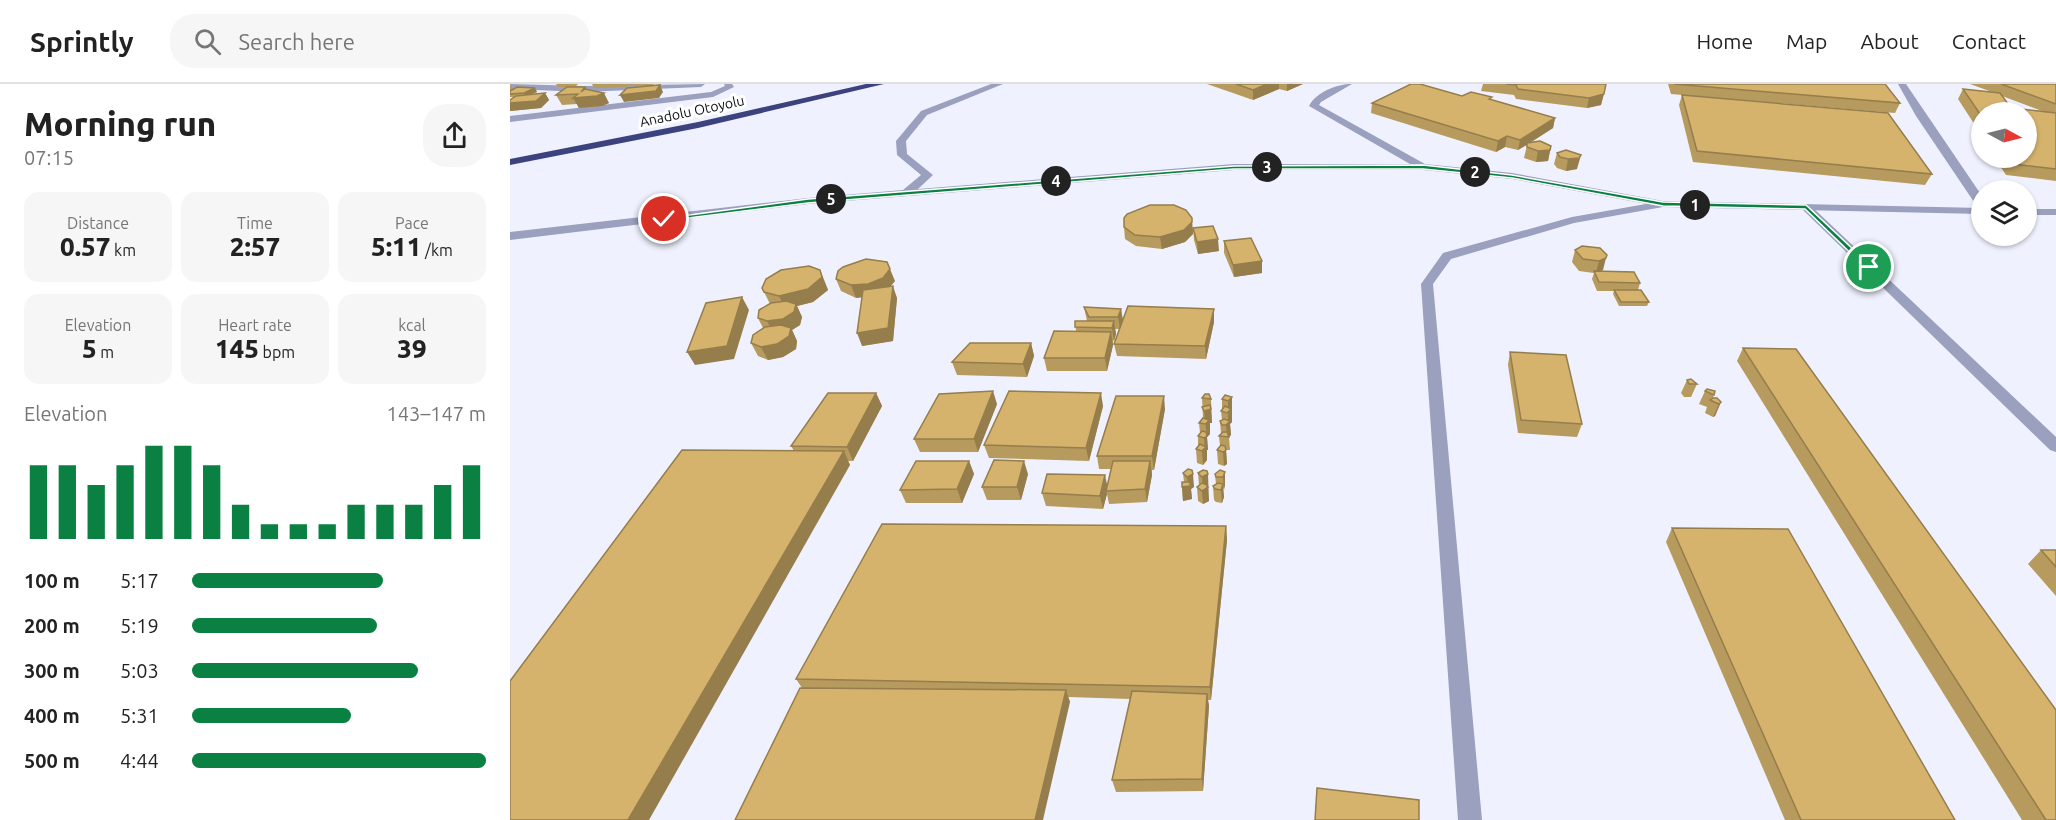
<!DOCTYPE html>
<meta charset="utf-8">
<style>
:root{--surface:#fff;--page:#f6f6f6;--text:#222;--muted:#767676;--line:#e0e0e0;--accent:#0b8043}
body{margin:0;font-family:Ubuntu,sans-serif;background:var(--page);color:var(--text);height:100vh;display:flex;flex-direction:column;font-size:22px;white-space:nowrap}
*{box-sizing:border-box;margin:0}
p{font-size:20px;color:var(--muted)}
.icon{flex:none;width:33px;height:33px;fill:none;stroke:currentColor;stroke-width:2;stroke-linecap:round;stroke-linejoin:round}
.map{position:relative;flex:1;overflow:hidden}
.details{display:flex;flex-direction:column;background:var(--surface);width:510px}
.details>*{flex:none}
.needle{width:39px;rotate:97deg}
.buttons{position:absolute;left:1461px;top:18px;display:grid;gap:12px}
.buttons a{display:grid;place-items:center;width:66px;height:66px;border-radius:50%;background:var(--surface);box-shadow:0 2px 4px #0004;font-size:30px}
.pin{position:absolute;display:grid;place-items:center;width:51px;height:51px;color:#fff;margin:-26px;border:3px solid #fff;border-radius:50%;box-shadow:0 2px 6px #0007}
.km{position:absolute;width:30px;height:30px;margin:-15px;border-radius:50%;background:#222;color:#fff;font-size:16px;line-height:30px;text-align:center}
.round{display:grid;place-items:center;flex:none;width:63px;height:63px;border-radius:24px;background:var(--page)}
.headline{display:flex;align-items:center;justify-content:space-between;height:102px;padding:0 24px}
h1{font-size:33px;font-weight:800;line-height:45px}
.stats{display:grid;grid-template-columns:repeat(3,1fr);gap:9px;height:102px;padding:6px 24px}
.stats div{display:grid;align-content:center;border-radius:15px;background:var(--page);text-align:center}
.stats b{font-size:26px;font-weight:800}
.stats small{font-size:16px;font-weight:400}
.stats p{font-size:16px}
.chart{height:168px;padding:12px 24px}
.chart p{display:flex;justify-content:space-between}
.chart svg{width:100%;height:108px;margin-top:6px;stroke:var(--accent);stroke-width:6}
ul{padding:0 24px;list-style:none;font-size:20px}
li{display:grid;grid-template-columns:96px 72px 1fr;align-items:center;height:45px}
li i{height:15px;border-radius:8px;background:var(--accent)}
header{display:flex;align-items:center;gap:36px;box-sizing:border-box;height:84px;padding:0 30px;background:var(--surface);border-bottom:2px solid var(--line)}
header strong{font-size:28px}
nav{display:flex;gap:33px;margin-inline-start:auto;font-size:21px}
.search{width:420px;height:54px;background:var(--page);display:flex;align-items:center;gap:15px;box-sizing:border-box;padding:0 21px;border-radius:24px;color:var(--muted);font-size:22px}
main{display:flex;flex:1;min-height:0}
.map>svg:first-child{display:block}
</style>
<header>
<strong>Sprintly</strong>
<div class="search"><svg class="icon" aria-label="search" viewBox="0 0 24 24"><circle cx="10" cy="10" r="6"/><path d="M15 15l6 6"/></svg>Search here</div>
<nav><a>Home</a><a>Map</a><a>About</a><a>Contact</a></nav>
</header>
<main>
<section class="details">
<div class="headline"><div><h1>Morning run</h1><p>07:15</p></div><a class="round"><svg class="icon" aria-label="share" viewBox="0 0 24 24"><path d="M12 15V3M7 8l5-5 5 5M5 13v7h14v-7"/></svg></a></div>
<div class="stats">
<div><p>Distance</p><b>0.57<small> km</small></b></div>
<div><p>Time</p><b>2:57</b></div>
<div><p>Pace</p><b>5:11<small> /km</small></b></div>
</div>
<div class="stats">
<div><p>Elevation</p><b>5<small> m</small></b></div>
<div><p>Heart rate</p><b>145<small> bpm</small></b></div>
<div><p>kcal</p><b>39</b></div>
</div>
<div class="chart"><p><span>Elevation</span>143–147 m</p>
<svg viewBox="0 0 160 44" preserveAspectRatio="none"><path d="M5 44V14M15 44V14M25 44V22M35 44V14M45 44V6M55 44V6M65 44V14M75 44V30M85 44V38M95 44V38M105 44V38M115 44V30M125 44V30M135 44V30M145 44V22M155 44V14"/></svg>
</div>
<ul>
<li><b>100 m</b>5:17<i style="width:65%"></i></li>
<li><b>200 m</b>5:19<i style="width:63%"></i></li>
<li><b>300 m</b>5:03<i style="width:77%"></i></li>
<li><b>400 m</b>5:31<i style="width:54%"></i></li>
<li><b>500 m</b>4:44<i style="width:100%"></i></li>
</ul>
</section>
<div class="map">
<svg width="1546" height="736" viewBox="0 0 1546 736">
<rect width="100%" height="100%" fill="#eff2fe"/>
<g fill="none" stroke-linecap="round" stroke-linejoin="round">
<g fill="#9aa0be" fill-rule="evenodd">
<path d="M 0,0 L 74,2 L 195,0 L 191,3 L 74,8 L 0,5 Z"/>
<path d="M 214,0 L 222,0 L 224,3 L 203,13 L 0,38 L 0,32 L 201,8 L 215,2 Z"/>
<path d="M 481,0 L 493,0 L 417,31 L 396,57 L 397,70 L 423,91 L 408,105 L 724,80 L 900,80 L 799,22 C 806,8 827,0 842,0 L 811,18 L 809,21 L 915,80 L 1002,89 L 1153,117 L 1159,120 L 1153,123 L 1002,95 L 913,86 L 724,86 L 298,120 L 0,156 L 0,148 L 298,114 L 393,106 L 411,91 L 387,71 L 386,57 L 411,27 Z"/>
<path d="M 1388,0 L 1396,0 L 1472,112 L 1472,124 L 1466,121 L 1406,32 Z"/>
<path d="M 1296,120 L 1300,121 L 1546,353 L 1546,368 L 1540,366 L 1292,125 L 1292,121 Z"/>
</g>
<g fill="#9aa0be" fill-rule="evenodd">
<path d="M 1153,117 L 1472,124 L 1472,130 L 1153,123 L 1064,139 L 941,175 L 923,200 L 972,736 L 948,736 L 911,200 L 933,169 L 1062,133 Z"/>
<rect x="1516" y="125" width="30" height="6"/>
</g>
<path fill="#3b427d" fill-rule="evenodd" d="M 356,0 L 374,0 L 188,44 L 0,81 L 0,75 L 188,38 Z"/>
</g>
<g fill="#b79a5d" fill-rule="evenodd">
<path d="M 0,0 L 3,5 L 25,4 L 27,8 L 22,10 L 35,9 L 39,16 L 31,24 L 0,27 L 4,13 L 0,13 Z"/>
<path d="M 46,0 L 68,0 L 65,3 L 48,3 Z"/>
<path d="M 82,0 L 144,0 L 143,1 L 119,2 L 119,1 L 117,3 L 84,4 Z"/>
<path d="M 697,0 L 793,0 L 777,7 L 769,5 L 743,16 Z"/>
<path d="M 973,0 L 1096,0 L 1091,21 L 1077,24 L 1006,15 L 1004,11 L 971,7 Z"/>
<path d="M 1158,0 L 1375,0 L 1390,19 L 1385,29 L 1161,10 Z"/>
<path d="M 1460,0 L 1546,0 L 1546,97 L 1496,91 L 1485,74 L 1516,74 L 1472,28 L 1472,52 L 1448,15 L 1453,5 L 1482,8 ZM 1492,12 L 1532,27 L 1501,24 Z"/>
<path d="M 75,3 L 77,6 L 99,19 L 92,22 L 69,24 L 67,20 L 52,21 L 46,11 Z"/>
<path d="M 1172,11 L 1422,90 L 1415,101 L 1183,78 L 1169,21 Z"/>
<path d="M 952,12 L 981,16 L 1045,34 L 1043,44 L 1020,59 L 1041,62 L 1038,77 L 1026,78 L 1014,74 L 1017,61 L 1008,66 L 995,63 L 986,68 L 861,29 L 862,19 Z"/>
<path d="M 1056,66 L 1067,85 L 1056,87 L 1047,84 L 1044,80 L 1047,69 Z"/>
<path d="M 614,143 L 683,145 L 683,150 L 675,158 L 652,165 L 626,162 L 615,155 Z"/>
<path d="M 683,144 L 709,167 L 688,170 L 684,156 Z"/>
<path d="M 714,157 L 752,189 L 724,193 L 714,169 Z"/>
<path d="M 1090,164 L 1093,186 L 1090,187 L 1130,199 L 1128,206 L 1139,218 L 1137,222 L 1109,222 L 1103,210 L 1104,207 L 1087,207 L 1082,195 L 1084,189 L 1069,187 L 1062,178 L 1065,166 Z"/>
<path d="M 310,186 L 318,206 L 303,218 L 287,222 L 292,233 L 290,241 L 282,246 L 287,257 L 286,265 L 273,273 L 258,276 L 248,272 L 241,259 L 253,244 L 248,234 L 260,220 L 252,204 Z"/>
<path d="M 326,195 L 385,197 L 381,202 L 387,214 L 383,257 L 352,262 L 352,213 L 346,214 L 331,207 Z"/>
<path d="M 574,223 L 611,225 L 613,236 L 704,225 L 704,238 L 696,275 L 607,272 L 604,260 L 609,245 L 605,245 L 606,250 L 604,257 L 603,256 L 603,261 L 597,287 L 537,287 L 534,274 L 566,247 L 565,237 L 577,237 Z"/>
<path d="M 521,259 L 524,272 L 517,293 L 447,291 L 442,278 Z"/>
<path d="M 1233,264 L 1546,736 L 1512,736 L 1227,277 Z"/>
<path d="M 1000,268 L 1072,340 L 1067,353 L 1008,349 L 998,281 Z"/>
<path d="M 1177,296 L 1187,300 L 1181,313 L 1174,313 L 1171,309 Z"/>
<path d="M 1195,307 L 1205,307 L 1203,314 L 1211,318 L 1205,332 L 1203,333 L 1195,329 L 1197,323 L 1189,320 Z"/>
<path d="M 366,309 L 372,322 L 343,377 L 338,377 L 340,381 L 284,367 L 281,362 Z"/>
<path d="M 715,311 L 722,326 L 721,327 L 722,338 L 720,340 L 721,351 L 719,353 L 720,366 L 716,366 L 717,380 L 714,382 L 708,380 L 707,366 L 710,362 L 709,352 L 711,350 L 710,337 L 712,336 L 711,327 L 712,326 L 712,315 Z"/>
<path d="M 692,314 L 701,315 L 702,339 L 700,339 L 700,350 L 697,353 L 698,366 L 697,366 L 697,376 L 693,381 L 687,379 L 686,365 L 688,362 L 688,352 L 690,349 L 689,339 L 693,334 Z"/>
<path d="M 487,320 L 468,368 L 410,368 L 404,355 Z"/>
<path d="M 593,322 L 579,377 L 479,374 L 474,361 Z"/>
<path d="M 655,325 L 644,386 L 642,386 L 642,391 L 637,418 L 599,420 L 597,410 L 593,425 L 536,422 L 532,409 L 597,402 L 601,385 L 589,385 L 587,372 Z"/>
<path d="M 459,377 L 464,390 L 452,419 L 396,419 L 390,406 Z"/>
<path d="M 678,385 L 684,403 L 681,405 L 682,415 L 673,417 L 672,403 L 674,398 L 673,389 Z"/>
<path d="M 693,386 L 699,404 L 697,404 L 699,417 L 693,420 L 688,417 L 687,403 L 689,402 L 688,389 Z"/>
<path d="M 715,388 L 715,401 L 713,406 L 714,413 L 712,419 L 706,418 L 704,416 L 703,402 L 706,401 L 705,390 Z"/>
<path d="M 518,390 L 511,416 L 477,416 L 472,403 Z"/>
<path d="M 716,442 L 717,456 L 701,616 L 698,616 L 699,622 L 693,707 L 606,708 L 602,696 L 620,615 L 558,613 L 560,618 L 292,604 L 286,595 Z"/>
<path d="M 1162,444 L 1445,736 L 1275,736 L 1156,458 Z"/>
<path d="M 1531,466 L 1546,466 L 1546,512 L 1518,480 Z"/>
</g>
<g fill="#957d4c">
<path d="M 757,0 L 769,0 L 769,5 L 743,16 L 743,6 Z"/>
<path d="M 777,0 L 793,0 L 777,7 Z"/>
<path d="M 150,1 L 153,8 L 149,14 L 114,18 L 110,11 Z"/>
<path d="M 75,3 L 80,12 L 94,9 L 99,19 L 92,22 L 69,24 L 63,14 L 71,8 Z"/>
<path d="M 25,4 L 27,8 L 16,12 L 14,9 Z"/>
<path d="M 35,9 L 39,16 L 31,24 L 0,27 L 0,19 Z"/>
<path d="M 1094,10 L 1091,21 L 1077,24 L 1079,14 Z"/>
<path d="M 1045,34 L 1043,44 L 1008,66 L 1010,56 Z"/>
<path d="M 997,52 L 995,63 L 986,68 L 988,57 Z"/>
<path d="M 1041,62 L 1038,77 L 1026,78 L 1028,67 Z"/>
<path d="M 1071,71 L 1067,85 L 1056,87 L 1058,75 Z"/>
<path d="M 682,134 L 683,150 L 675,158 L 652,165 L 650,153 Z"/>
<path d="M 708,155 L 709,167 L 688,170 L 687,158 Z"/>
<path d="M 1096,174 L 1093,186 L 1086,189 L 1089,177 Z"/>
<path d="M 752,177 L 752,189 L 724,193 L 723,181 Z"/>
<path d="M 380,185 L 385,197 L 377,206 L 362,212 L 346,214 L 341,201 Z"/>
<path d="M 310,186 L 318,206 L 303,218 L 287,222 L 292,233 L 290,241 L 282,246 L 287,257 L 286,265 L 273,273 L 258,276 L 251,263 L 264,250 L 257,237 L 275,224 L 269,212 Z"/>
<path d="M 383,202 L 387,214 L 383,257 L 352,262 L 347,249 Z"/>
<path d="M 232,213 L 239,226 L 224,275 L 185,281 L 177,268 Z"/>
<path d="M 611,225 L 613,238 L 610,245 L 608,233 Z"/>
<path d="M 704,225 L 704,238 L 696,275 L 695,262 Z"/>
<path d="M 604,237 L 606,250 L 604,257 L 602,244 Z"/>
<path d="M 601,248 L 603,261 L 597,287 L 595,274 Z"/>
<path d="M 521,259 L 524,272 L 517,293 L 513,280 Z"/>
<path d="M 483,307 L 487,320 L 468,368 L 464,355 Z"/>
<path d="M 366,309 L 372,322 L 343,377 L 337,363 Z"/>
<path d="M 591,309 L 593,322 L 579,377 L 576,364 Z"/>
<path d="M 654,312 L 655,325 L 644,386 L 642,372 Z"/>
<path d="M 722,313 L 722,338 L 720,340 L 721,351 L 719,353 L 717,353 L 716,341 L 718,339 L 718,317 Z"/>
<path d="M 1211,318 L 1205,332 L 1203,333 L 1209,320 Z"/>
<path d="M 701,325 L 702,339 L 700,339 L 700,350 L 697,353 L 698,366 L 697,366 L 697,376 L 693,381 L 692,367 L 695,364 L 694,354 L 697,353 L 694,327 Z"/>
<path d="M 716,366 L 717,380 L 714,382 L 713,368 Z"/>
<path d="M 334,367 L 340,381 L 139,736 L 118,736 Z"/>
<path d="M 459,377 L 464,390 L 452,419 L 447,405 Z"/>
<path d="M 514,377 L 518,390 L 511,416 L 507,403 Z"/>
<path d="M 640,377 L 642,391 L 637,418 L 635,405 Z"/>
<path d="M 715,388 L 715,401 L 714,406 L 713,393 Z"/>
<path d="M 683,390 L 684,403 L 681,405 L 682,415 L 673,417 L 672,403 L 678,402 L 677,393 Z"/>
<path d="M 698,390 L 699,417 L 693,420 L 692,407 L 693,406 L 692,393 Z"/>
<path d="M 595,391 L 598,405 L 596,407 L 597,410 L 593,425 L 590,412 Z"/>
<path d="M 713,400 L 714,413 L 712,419 L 711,406 Z"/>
<path d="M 716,442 L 717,456 L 701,616 L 700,603 Z"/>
<path d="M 556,606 L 560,618 L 533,736 L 525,736 Z"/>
<path d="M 697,610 L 699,622 L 693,707 L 692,695 Z"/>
</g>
<g fill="#d5b36c" stroke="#957d4c" stroke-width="1.5">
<path d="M 726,0 L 757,0 L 743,6 Z"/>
<path d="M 901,0 L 910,0 L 952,12 L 961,8 L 982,13 L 979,15 L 1045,34 L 1010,56 L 997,52 L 988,57 L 862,19 Z"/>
<path d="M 996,0 L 1096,0 L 1094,10 L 1079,14 L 1008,5 L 1006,1 Z"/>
<path d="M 1164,0 L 1375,0 L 1390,19 Z"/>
<path d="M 1491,0 L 1546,0 L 1546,20 Z"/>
<path d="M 150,1 L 146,7 L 110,11 L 117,4 Z"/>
<path d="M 7,3 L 25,4 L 14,9 L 0,10 L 0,7 Z"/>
<path d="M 57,3 L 75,3 L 71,8 L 75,5 L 94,9 L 87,12 L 63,14 L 68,10 L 46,11 Z"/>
<path d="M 1453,5 L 1490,9 L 1501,24 L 1546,29 L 1546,85 L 1503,80 L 1499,74 L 1516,74 L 1516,28 L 1472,28 L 1472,33 Z"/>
<path d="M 35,9 L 26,17 L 0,19 L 0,16 L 6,12 Z"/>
<path d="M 1172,11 L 1378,29 L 1422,90 L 1187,67 Z"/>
<path d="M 1030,57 L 1041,62 L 1040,66 L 1028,67 L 1017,63 L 1017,59 Z"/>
<path d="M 1056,66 L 1071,71 L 1069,74 L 1058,75 L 1050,73 L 1047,69 Z"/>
<path d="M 640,121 L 664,121 L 676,126 L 682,134 L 682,138 L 674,146 L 650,153 L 625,151 L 614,143 L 614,134 L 617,130 Z"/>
<path d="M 703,142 L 708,155 L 687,158 L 683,144 Z"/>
<path d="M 741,154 L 752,177 L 723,181 L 714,157 Z"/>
<path d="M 1072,162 L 1090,164 L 1097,171 L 1096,174 L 1089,177 L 1073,175 L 1065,166 Z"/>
<path d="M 356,175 L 377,178 L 380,185 L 373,194 L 358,200 L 341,201 L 326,195 L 328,187 L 333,183 Z"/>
<path d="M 299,182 L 310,186 L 312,193 L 298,205 L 269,212 L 254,208 L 252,204 L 256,195 L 271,186 Z"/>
<path d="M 1084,187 L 1124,188 L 1130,199 L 1089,198 Z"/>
<path d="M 383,202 L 378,244 L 347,249 L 353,206 Z"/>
<path d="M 1104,206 L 1131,206 L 1139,218 L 1111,218 Z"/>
<path d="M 232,213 L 217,262 L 177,268 L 196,219 Z"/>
<path d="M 276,217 L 286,220 L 284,228 L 273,235 L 257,237 L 248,234 L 249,226 L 261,219 Z"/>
<path d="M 618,222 L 704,225 L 695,262 L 604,260 Z"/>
<path d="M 574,223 L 611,225 L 608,233 L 579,233 Z"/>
<path d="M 565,237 L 604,237 L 602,244 L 565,243 Z"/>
<path d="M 271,241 L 281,244 L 279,252 L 267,260 L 251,263 L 241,259 L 243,251 L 255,243 Z"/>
<path d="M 544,247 L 601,248 L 595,274 L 534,274 Z"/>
<path d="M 460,259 L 521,259 L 513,280 L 442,278 Z"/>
<path d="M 1233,264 L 1286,265 L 1546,626 L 1546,736 L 1536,736 Z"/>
<path d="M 1000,268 L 1056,271 L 1072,340 L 1011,336 Z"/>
<path d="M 1181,295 L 1187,300 L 1179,300 L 1177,296 Z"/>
<path d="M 1197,305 L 1205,307 L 1204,311 L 1195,307 Z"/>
<path d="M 483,307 L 464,355 L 404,355 L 429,310 Z"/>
<path d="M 499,307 L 591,309 L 576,364 L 474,361 Z"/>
<path d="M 318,309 L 366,309 L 337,363 L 281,362 Z"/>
<path d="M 695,310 L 699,310 L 701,315 L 692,314 Z"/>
<path d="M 715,311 L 722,313 L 718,317 L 712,315 Z"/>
<path d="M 606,312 L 654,312 L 642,372 L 587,372 Z"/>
<path d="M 1203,314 L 1207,314 L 1211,318 L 1209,320 L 1200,316 Z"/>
<path d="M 700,321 L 701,325 L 694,327 L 692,323 Z"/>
<path d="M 715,322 L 721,325 L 717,329 L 711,327 Z"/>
<path d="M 693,334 L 699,336 L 696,340 L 689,339 Z"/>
<path d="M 714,335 L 720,337 L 716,341 L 712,341 L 710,337 Z"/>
<path d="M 692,347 L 696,348 L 697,352 L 694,354 L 688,352 Z"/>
<path d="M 713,348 L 717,348 L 719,353 L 709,352 Z"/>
<path d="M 690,360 L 696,363 L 692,367 L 686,365 Z"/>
<path d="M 711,361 L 715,362 L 716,366 L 713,368 L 707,366 Z"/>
<path d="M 172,366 L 334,367 L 118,736 L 0,736 L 0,597 Z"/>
<path d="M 484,376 L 514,377 L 507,403 L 472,403 Z"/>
<path d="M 406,377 L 459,377 L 447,405 L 390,406 Z"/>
<path d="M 603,377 L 640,377 L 635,405 L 596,407 Z"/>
<path d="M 678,385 L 682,386 L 683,390 L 677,393 L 673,389 Z"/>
<path d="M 693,386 L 697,387 L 698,390 L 692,393 L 688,389 Z"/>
<path d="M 710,386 L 715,388 L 713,393 L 706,393 L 705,390 Z"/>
<path d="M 537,390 L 595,391 L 590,412 L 532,409 Z"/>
<path d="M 672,398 L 680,398 L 680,402 L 672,403 Z"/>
<path d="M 692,399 L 697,401 L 697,404 L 692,407 L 687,403 Z"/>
<path d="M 708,399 L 713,400 L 711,406 L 705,405 L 703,402 Z"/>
<path d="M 372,440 L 716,442 L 700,603 L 286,595 Z"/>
<path d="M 1162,444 L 1278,445 L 1445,736 L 1291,736 Z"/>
<path d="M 1531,466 L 1546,466 L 1546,483 Z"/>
<path d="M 290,604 L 556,606 L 525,736 L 225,736 Z"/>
<path d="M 622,607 L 697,610 L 692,695 L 602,696 Z"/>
<path d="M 807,704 L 909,716 L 909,736 L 805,736 Z"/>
</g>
<path fill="#0b8043" stroke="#fff" stroke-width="1.5" d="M 913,81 L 1002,91 L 1153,118 L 1296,121 L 1362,183 L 1356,184 L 1295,125 L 1153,122 L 1002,94 L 913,85 L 724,85 L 298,119 L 154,137 L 150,135 L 298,115 L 724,82 Z"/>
<g text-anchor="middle" stroke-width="6" stroke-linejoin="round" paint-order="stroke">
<g font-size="14" fill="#0e0f14" stroke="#fff">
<text transform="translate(182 27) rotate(-12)" y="5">Anadolu Otoyolu</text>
</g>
</g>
</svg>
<div class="buttons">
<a><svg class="needle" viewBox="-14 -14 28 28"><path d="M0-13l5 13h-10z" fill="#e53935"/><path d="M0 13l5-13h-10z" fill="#767676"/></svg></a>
<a><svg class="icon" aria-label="layers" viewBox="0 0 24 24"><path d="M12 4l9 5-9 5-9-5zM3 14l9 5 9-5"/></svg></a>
</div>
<div class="pin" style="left:1359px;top:183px;background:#1e9e55"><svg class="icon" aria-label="arrive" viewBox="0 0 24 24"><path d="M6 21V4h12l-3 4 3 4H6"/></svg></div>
<div class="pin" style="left:154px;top:135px;background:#d93025"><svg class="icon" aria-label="check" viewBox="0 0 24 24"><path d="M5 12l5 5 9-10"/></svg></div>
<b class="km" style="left:1185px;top:121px">1</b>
<b class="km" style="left:965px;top:88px">2</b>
<b class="km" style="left:757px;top:83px">3</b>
<b class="km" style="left:546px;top:97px">4</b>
<b class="km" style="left:321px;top:115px">5</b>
</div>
</main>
